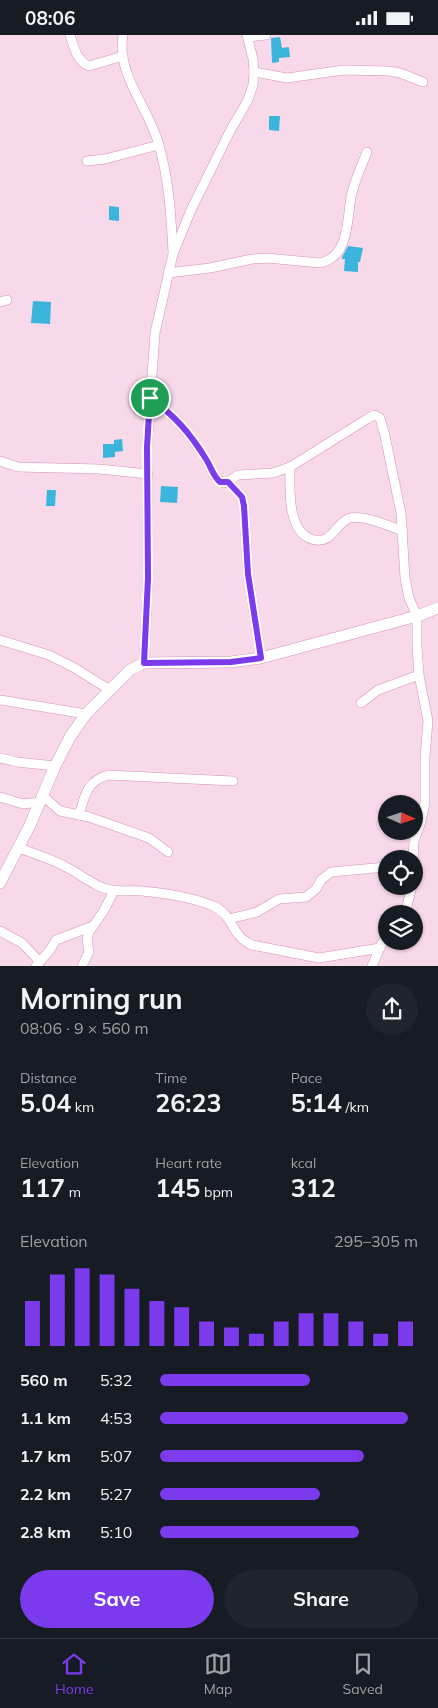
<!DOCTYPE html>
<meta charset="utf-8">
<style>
:root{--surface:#171b24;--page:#20242c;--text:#f1f3f6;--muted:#9ea1a6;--line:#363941;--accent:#7c3aed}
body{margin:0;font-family:Mulish,sans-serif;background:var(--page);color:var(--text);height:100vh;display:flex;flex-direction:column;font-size:19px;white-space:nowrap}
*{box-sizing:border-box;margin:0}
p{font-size:16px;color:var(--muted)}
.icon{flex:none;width:28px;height:28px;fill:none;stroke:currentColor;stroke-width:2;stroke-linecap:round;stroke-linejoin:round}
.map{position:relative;height:931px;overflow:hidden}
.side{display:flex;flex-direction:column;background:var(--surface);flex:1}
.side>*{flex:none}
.needle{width:32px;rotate:93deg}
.tools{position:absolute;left:378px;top:760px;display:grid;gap:10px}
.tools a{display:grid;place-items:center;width:45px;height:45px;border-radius:50%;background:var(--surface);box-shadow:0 1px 4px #0004;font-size:25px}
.pin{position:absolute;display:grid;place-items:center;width:42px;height:42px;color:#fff;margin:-21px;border:2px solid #fff;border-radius:50%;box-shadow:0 1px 5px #0007}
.round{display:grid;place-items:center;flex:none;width:52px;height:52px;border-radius:26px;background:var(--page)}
.head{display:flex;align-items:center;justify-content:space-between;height:85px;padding:0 20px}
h1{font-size:28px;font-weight:700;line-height:38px}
.stats{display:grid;grid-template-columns:repeat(3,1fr);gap:8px;height:85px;padding:5px 20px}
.stats div{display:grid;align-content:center}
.stats b{font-size:25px;font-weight:700}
.stats small{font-size:14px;font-weight:400}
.stats p{font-size:14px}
.chart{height:140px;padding:10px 20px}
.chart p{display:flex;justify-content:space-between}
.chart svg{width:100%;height:90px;margin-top:5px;stroke:var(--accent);stroke-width:6}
.action{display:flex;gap:10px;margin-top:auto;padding:10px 20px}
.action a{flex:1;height:58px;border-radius:30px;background:var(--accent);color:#fff;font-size:20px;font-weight:700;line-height:58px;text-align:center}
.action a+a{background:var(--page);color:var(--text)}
ul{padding:0 20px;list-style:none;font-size:16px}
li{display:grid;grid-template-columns:80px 60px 1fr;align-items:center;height:38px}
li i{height:12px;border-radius:6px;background:var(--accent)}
.status{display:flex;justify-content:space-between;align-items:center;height:35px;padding:0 25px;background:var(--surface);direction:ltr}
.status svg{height:14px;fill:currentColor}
.menu{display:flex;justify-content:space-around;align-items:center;height:70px;border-top:1px solid var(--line);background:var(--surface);font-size:14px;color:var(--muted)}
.menu a{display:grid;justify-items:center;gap:2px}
.menu .on{color:var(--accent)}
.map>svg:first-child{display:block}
</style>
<div class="status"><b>08:06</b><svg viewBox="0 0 49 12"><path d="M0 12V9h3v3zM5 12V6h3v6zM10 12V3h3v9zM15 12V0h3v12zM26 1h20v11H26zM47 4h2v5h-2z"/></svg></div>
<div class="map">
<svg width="438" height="931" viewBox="0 0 438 931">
<rect width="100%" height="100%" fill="#f8d9e9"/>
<g fill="#3cb5dd">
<path d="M 280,2 L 282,13 L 289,12 L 290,22 L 279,23 L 279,27 L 272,28 L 271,3 Z"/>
<path d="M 269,81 L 280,81 L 279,96 L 269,95 Z"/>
<path d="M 109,171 L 119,172 L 119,186 L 109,185 Z"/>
<path d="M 348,211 L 363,213 L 360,227 L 358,227 L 358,237 L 344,236 L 345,224 L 342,224 L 342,222 Z"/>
<path d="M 33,266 L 51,267 L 50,289 L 31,288 Z"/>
<path d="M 122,404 L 123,416 L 115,417 L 115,422 L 103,423 L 103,409 L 114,409 L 114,405 Z"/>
<path d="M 161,451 L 178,452 L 177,468 L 160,467 Z"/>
<path d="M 47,455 L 56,455 L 55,471 L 46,471 Z"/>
</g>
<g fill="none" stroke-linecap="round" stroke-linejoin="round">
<defs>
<g id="minor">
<path d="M 70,0 C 74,12 76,25 89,31 L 123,21"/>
<path d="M 123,0 C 116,39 148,72 158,107 C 169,143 171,180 173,217"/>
<path d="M 248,2 L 266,0"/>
<path d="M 254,37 L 287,43 L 344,35 L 389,36 L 400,38 L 423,47"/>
<path d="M 87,126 L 105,124 L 159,110"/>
<path d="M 168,238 L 210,233 L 252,224 L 267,223 L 320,228 C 349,222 347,186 351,162 C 354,147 361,132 367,117"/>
<path d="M 0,267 L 7,265"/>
<path d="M 150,363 C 174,380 190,399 206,424 C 211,433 214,445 224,448 L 228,447 L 238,440 L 273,438 L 290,432 L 367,384 L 374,380 L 380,383 L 385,401 L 401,478 L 405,543 L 409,563 L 417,581 L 417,611 L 419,640 L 428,686 L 425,721 L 425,767 L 421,787 L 414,806 L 413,824"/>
<path d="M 0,426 L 18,432 L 99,434 L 148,439"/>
<path d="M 290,432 C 290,452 287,493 309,503 C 314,506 322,506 327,503 C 336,497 340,486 350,483 C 365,480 389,491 403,496"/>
<path d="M 228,447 L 242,462 L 244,471 L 248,539 L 261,623"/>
<path d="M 0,605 L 49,620 L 73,632 L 110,655"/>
<path d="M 144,628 L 148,543 L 147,412 L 155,298 L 173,219 L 191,175 L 230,96 L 248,65 L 253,50 L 254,37 L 253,24 L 247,0"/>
<path d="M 0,665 L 86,679"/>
<path d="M 361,668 L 378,655 L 419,640"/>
<path d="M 0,723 L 17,727 L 55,731"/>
<path d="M 43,761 L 60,776 L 89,782 L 149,803 L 168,817"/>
<path d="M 0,762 L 23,769 L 40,767"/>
<path d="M 79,780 C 85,760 87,746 108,740 L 233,746"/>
<path d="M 19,813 C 35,819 53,824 68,833 C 82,840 96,853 112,855 C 122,857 132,855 142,856 C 163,858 194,863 213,871 C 235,880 229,900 252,910 L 319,923 L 380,913"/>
<path d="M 405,879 L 412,851"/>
<path d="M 229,884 L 257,877 L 279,864 L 306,862 L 316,854 L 321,845 L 331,837 L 386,832"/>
<path d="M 0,896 L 22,908 L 40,927"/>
<path d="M 36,931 L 50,915 L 56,905 L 93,891"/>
<path d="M 82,931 L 89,917 L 87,904 L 89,897 L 103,877 L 114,856"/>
<path d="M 372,931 L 382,908 L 386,904"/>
</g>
<path id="tertiary" d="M 0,848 L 30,790 L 55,731 L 70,702 L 86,679 L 130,635 L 144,628 L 231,627 L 261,623 L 417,581 L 438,573"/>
</defs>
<use href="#minor" stroke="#d790b8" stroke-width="10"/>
<use href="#tertiary" stroke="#d790b8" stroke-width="12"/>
<use href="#minor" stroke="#fff" stroke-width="9"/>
<use href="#tertiary" stroke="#fff" stroke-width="11"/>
</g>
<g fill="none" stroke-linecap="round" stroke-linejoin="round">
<defs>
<path id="route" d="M 150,363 C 174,380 190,398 206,424 C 211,432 213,441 220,447 L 228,447 L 242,462 L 244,471 L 248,539 L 261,623 L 231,627 L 144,628 L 148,543 L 147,412 Z"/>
</defs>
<use href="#route" stroke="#fff" stroke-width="10"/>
<use href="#route" stroke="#7c3aed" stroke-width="6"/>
</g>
</svg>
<div class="tools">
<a><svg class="needle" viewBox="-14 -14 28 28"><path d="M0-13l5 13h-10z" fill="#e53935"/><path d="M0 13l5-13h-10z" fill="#9ea1a6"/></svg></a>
<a><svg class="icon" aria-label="locate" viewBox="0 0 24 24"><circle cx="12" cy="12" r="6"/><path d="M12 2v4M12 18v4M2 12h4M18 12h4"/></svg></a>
<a><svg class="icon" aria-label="layers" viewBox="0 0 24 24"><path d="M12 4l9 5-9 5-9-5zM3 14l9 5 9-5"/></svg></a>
</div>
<div class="pin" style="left:150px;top:363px;background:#1e9e55"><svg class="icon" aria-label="arrive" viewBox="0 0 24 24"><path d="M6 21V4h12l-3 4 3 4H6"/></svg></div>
</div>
<section class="side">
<div class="head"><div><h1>Morning run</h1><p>08:06 · 9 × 560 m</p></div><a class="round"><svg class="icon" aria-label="share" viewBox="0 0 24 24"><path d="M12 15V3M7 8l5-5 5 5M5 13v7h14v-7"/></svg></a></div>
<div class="stats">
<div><p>Distance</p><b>5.04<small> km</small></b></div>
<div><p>Time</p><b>26:23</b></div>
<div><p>Pace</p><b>5:14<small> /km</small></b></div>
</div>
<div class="stats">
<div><p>Elevation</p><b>117<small> m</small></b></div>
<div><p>Heart rate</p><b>145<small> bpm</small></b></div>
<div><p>kcal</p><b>312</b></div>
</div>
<div class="chart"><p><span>Elevation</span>295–305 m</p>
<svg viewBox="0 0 160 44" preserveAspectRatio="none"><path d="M5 44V22M15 44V9M25 44V6M35 44V9M45 44V16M55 44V22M65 44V25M75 44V32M85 44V35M95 44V38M105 44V32M115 44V28M125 44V28M135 44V32M145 44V38M155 44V32"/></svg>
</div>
<ul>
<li><b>560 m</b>5:32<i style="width:58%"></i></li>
<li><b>1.1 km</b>4:53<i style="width:96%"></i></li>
<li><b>1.7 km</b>5:07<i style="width:79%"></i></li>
<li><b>2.2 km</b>5:27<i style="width:62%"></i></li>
<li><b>2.8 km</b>5:10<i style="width:77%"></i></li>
</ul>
<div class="action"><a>Save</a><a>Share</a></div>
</section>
<nav class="menu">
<a class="on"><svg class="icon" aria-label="home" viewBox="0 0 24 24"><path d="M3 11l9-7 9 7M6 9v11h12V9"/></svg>Home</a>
<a><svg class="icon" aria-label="map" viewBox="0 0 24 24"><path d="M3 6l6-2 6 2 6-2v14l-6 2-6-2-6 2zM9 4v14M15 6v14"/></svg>Map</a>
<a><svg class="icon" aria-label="saved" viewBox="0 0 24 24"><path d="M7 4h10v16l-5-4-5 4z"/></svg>Saved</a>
</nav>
